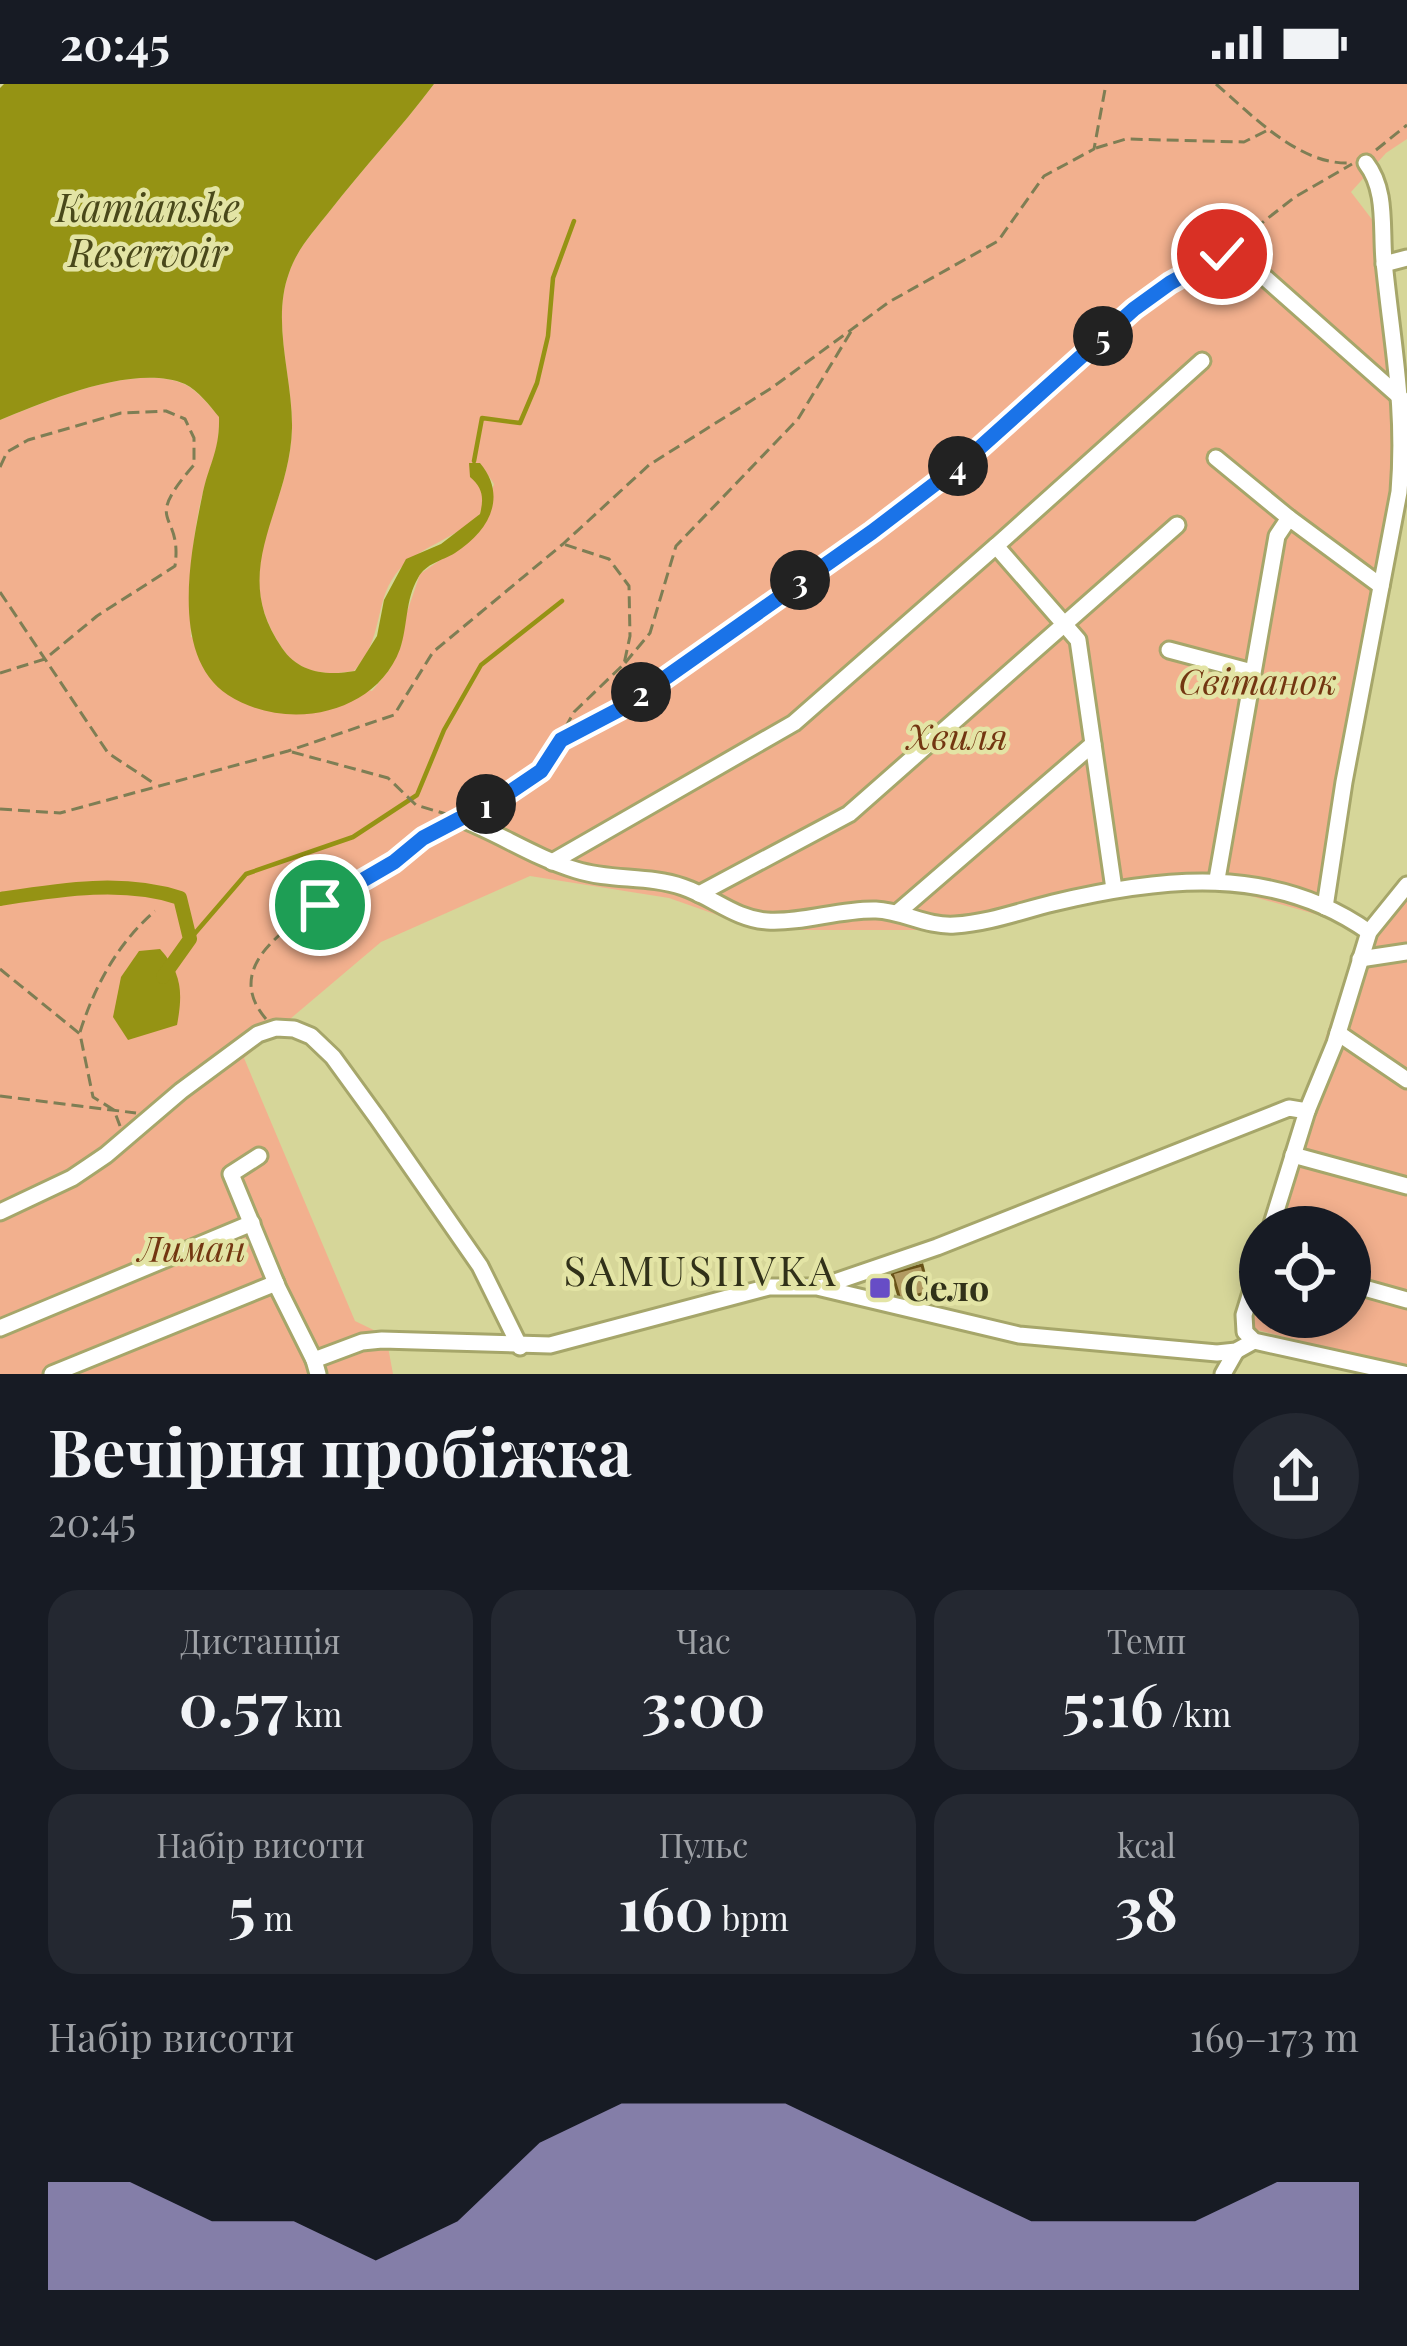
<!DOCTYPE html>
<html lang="uk">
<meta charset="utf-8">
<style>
:root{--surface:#171b24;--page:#242831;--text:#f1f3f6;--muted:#9ea1a6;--accent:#b3a8e0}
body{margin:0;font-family:"Playfair Display",serif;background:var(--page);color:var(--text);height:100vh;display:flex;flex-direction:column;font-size:45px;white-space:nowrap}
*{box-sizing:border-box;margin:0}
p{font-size:39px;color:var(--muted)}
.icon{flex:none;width:66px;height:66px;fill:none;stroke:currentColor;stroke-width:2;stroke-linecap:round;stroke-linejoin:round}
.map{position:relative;height:1290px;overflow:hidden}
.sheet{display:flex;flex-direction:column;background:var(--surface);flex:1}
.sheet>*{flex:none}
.fabs{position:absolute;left:1239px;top:1122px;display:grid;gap:24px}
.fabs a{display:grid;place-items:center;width:132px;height:132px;border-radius:50%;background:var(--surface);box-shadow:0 6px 18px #0003;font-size:60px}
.pin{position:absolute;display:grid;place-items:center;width:102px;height:102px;color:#fff;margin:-51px;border:6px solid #fff;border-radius:50%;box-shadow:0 3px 12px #0007}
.km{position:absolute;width:60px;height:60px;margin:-30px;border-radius:50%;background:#222;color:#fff;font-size:33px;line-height:60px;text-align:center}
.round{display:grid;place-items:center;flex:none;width:126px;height:126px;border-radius:63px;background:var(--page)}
.headline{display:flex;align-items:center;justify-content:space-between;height:204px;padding:0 48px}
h1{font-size:66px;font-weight:700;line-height:90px}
.stats{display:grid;grid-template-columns:repeat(3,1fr);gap:18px;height:204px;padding:12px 48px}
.stats div{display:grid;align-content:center;border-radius:30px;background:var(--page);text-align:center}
.stats b{font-size:60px;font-weight:700}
.stats small{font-size:33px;font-weight:400}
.stats p{font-size:33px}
.chart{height:336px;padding:24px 48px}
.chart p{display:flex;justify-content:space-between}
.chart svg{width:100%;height:216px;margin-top:12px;fill:var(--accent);opacity:.7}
.status{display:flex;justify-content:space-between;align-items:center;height:84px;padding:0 60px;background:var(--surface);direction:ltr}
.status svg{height:33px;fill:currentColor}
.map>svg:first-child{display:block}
</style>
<div class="status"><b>20:45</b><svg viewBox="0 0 49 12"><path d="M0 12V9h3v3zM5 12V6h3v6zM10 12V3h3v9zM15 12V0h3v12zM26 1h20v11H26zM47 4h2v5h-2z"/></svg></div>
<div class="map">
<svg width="1407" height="1290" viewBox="0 0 1407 1290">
<rect width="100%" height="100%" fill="#d6d699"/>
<g fill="#f2b08e">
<path d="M 434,0 L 1407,0 L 1407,55 L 1386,69 L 1351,108 L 1377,142 L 1402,408 L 1322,832 L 1237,808 L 1199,805 L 1097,818 L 986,846 L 760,846 L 669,814 L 530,792 L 381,858 L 244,974 L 355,1237 L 386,1252 L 393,1290 L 0,1290 L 0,336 C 48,317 134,279 184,300 C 198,306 209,322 219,332 C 220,367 211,377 203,408 C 191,453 189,507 191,553 L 372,607 L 390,585 L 401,562 L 406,531 L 420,490 L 478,450 L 494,400 L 480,379 L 484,416 L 480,430 C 456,456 416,462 395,491 C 374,520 384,554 354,587 C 325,592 299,589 282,564 C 226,481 290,429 292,344 C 293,294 271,238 289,189 C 297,165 314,147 329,128 C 363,84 401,44 434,0 Z"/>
<path d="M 1407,811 L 1407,1290 L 1371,1275 L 1249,1244 L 1260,1188 L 1260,1233 L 1350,1233 L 1350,1143 L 1270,1143 L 1299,1037 L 1357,855 Z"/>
</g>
<g fill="#959314">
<path d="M 4,0 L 434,0 C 401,44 363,84 329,128 C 314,147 297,165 289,189 C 271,238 293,294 292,344 C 290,427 227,485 282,564 C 299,589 326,592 355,587 L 377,552 L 384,516 L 406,475 L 441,460 L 480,430 C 484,414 483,404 470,393 L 469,379 L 480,379 C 508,413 489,447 455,469 C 442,477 426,479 418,494 C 405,516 408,542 400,565 C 375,632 285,648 228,611 C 170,573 190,471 202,413 C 208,381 220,368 219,333 C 210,322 198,306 185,300 C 134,279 47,317 0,336 L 0,4 Z"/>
<path d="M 160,865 C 182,889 183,909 177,941 L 128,956 L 113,933 L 121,893 L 139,867 Z"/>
</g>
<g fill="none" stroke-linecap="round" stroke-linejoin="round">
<g stroke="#959314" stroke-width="4.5">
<path d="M 474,377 L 482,334 L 520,339 L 537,299 L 548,252 L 553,194 L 574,137"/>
<path d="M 190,855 L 246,790 L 353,753 L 417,711 L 444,646 L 481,581 L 562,517"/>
</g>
<path stroke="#959314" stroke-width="14" d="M 0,815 C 58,806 123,795 180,814 L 190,855 L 163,893"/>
</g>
<path fill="#b29b62" stroke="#685217" stroke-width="3" d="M 922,1181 L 929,1208 L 900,1216 L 892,1189 Z"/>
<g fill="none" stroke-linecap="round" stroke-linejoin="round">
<defs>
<g id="minor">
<path d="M 1245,176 L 1402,315"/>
<path d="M 1384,180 L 1407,174"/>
<path d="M 1216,374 L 1289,434"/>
<path d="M 996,462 L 1202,277"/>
<path d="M 1169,566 L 1252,588"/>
<path d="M 459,734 C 499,749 535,774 576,786 C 611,797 648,791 683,803 C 713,813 735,835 767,837 C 804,839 839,825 876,826 C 903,827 927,843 955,841 C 989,839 1020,827 1053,819 C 1161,793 1273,780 1369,848"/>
<path d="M 552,778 L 794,639 L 996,462 L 1078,556 L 1114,805"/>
<path d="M 1217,795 L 1277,452 L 1289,434 L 1381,502"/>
<path d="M 699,810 L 849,730 L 1177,441"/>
<path d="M 1325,823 L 1344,698 L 1399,408 C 1406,322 1392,260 1384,177 C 1381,143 1387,106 1366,79"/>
<path d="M 897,829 L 1093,660"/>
<path d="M 1360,875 L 1407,868"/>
<path d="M 1338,949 L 1407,996"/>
<path d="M 1307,1027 L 1335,959 L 1369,848 L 1407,801"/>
<path d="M 1293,1071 L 1407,1102"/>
<path d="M 259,1072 L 231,1090 L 278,1204 L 314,1276"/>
<path d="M 0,1128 L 72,1094 L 106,1071 L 181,1007 L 258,950 L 276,944 L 294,945 L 311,952 L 333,973 L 378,1035 L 480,1182 L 520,1263"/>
<path d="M 1260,1179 L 1244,1231 L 1245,1248 L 1254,1257 L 1404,1290"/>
<path d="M 1350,1200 L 1407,1216"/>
<path d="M 826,1201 L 937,1163 L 1289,1024 L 1307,1027 L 1271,1143"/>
<path d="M 0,1244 L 252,1139"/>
<path d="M 52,1290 L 276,1199"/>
<path d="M 318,1290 L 314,1276 L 362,1258 L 382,1256 L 550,1261 L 769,1203 L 817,1203 L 1019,1251 L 1217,1269 L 1236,1267 L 1254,1257"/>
<path d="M 1223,1290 L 1236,1267"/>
</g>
</defs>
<use href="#minor" stroke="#a6a66a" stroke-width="21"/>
<g stroke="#7e7e54" stroke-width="3" stroke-dasharray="12 6" stroke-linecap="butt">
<path d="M 1216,0 C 1252,31 1298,80 1348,79"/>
<path d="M 1096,64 L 1126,55 L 1244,58 L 1268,46"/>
<path d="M 1376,66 L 1407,41"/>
<path d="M 0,383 L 7,368 L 28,356 L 121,329 L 166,327 L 185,335 L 194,354 L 194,381 C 140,443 183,425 175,482 L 97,532 L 45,575 L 0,589"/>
<path d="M 0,508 L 108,669 L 155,700"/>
<path d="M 625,579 L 650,549 L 676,462 L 798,335 L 852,246"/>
<path d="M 561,656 L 624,623 L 872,448 L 965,377 L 1134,225 L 1170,199 L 1222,170 L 1295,113 L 1352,80"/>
<path d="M 292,668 L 388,694 L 416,721 L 446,730"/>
<path d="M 0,725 L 60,729 L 288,667 L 394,631 L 433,568 L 563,460 L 649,381 L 773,303 L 889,218 L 998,157 L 1044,92 L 1094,65 L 1106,0"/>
<path d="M 475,726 L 541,687 L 574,628 L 624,580 L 630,552 L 629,502 L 609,475 L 563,460"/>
<path d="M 0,885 L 80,950 L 93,1013 L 114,1026 L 120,1042"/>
<path d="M 266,935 C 210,870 326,821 367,796 C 394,779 417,757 445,742"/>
<path d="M 80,948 C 95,901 118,859 155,827"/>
<path d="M 0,1012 L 136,1029"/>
</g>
<use href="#minor" stroke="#fff" stroke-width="15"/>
</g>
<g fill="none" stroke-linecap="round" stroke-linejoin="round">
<defs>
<path id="route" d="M 320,821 L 394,778 L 423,754 L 507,710 L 541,687 L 561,656 L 624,623 L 872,448 L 965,377 L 1134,225 L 1170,199 L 1222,170"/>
</defs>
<use href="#route" stroke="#fff" stroke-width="24"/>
<use href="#route" stroke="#1a73e8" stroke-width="15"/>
</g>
<rect fill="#674dc6" stroke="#e3e4a5" stroke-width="4.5" x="868" y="1192" width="24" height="24" rx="6"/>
<g text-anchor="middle" stroke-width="9" stroke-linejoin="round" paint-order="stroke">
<g font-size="36" font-style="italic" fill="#733611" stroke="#e3e4a5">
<text x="1258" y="611">Світанок</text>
<text x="957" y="666">Хвиля</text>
<text x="192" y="1178">Лиман</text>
</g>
<g font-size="36" font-weight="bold" fill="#313119" stroke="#e3e4a5" text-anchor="start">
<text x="904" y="1217">Село</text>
</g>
<g font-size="39" font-style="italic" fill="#49481a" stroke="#e3e4a5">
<text x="148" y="138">Kamianske<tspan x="148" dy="45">Reservoir</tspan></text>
</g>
<g font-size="42" letter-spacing="3" fill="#313119" stroke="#e3e4a5">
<text x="701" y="1202">SAMUSIIVKA</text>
</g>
</g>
</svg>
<div class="fabs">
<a><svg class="icon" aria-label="locate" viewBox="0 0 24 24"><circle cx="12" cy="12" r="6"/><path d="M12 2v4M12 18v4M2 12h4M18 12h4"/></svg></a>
</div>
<div class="pin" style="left:320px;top:821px;background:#1e9e55"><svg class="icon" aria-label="arrive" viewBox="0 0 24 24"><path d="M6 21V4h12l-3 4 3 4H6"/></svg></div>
<div class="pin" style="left:1222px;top:170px;background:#d93025"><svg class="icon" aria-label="check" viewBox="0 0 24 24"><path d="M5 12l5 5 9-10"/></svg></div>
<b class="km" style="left:486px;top:720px">1</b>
<b class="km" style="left:641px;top:608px">2</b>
<b class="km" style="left:800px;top:496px">3</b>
<b class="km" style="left:958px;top:382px">4</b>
<b class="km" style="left:1103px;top:252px">5</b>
</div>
<section class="sheet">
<div class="headline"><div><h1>Вечірня пробіжка</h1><p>20:45</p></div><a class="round"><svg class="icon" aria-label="share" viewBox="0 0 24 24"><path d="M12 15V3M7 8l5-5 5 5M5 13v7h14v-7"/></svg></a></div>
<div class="stats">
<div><p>Дистанція</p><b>0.57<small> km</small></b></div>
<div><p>Час</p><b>3:00</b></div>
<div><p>Темп</p><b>5:16<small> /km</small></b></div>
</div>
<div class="stats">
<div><p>Набір висоти</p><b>5<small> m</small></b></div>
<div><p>Пульс</p><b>160<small> bpm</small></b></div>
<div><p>kcal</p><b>38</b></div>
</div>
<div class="chart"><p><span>Набір висоти</span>169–173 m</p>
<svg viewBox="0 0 160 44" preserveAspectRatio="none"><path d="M0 44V22L10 22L20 30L30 30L40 38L50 30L60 14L70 6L80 6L90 6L100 14L110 22L120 30L130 30L140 30L150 22L160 22V44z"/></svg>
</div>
</section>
